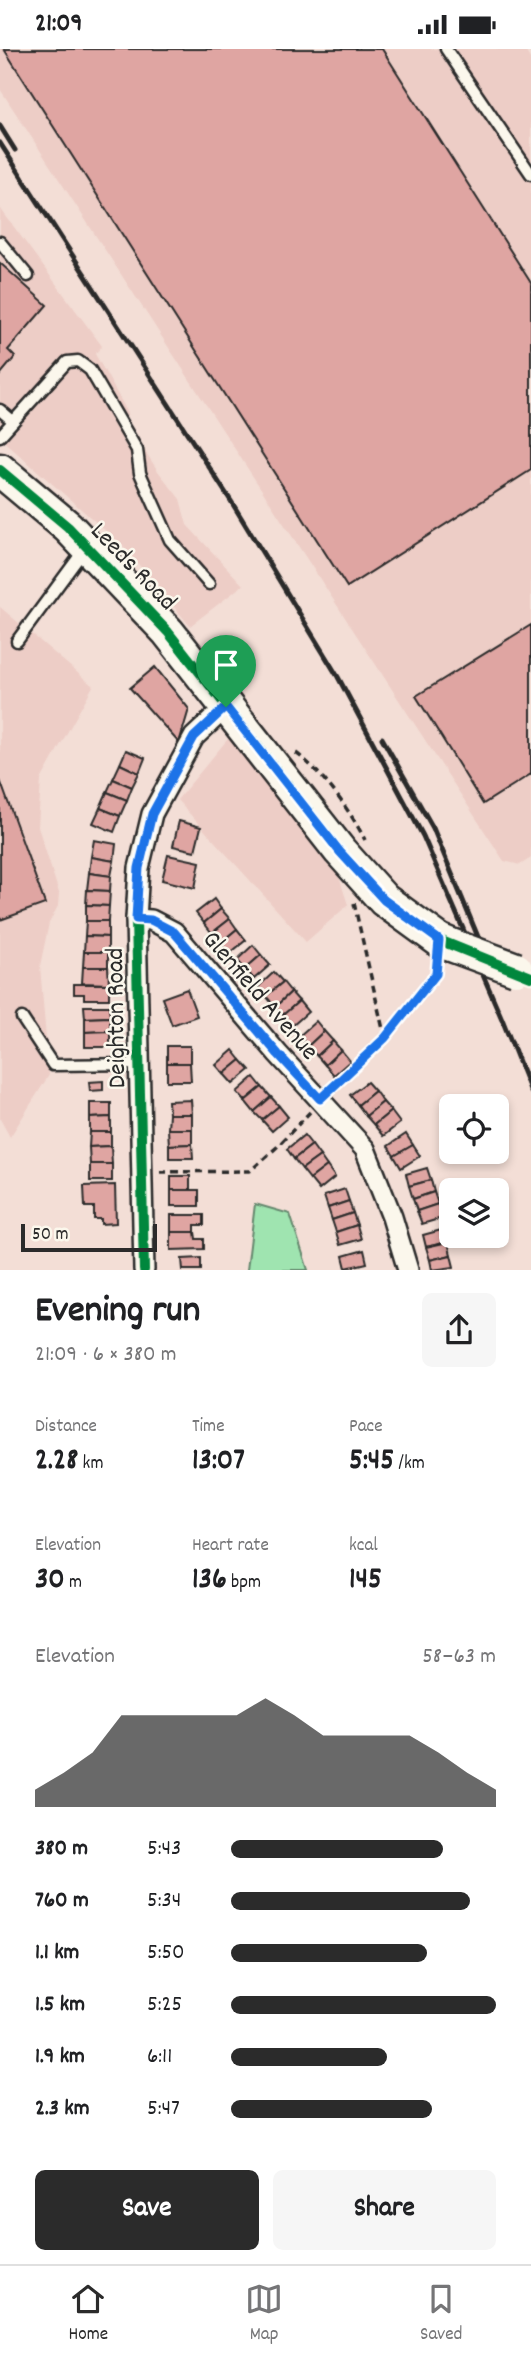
<!DOCTYPE html>
<meta charset="utf-8">
<style>
:root{--surface:#fff;--page:#f6f6f6;--text:#202124;--muted:#757577;--line:#e0e0e0;--accent:#2b2b2b}
body{margin:0;font-family:Dekko,sans-serif;background:var(--page);color:var(--text);height:100vh;display:flex;flex-direction:column;font-size:26px;white-space:nowrap}
*{box-sizing:border-box;margin:0}
p{font-size:23px;color:var(--muted)}
.icon{flex:none;width:38px;height:38px;fill:none;stroke:currentColor;stroke-width:2;stroke-linecap:round;stroke-linejoin:round}
.map{position:relative;height:1221px;overflow:hidden}
.drawer{display:flex;flex-direction:column;background:var(--surface);flex:1}
.drawer>*{flex:none}
.controls{position:absolute;left:439px;top:1045px;display:grid;gap:14px}
.controls a{display:grid;place-items:center;width:70px;height:70px;border-radius:10px;background:var(--surface);box-shadow:0 4px 10px #0003;font-size:35px}
.scale{position:absolute;left:21px;bottom:18px;width:136px;box-sizing:border-box;padding-left:7px;border:4px solid #2b2b2b;border-top:0;font-size:19px;line-height:24px;white-space:nowrap;color:#2b2b2b;-webkit-text-stroke:5px #fbf7ec;paint-order:stroke}
.pin{position:absolute;display:grid;place-items:center;width:60px;height:60px;color:#fff;margin:-72px -30px;border-radius:50% 50% 50% 0;rotate:-45deg;box-shadow:0 0 7px #0007}
.pin .icon{rotate:45deg}
.round{display:grid;place-items:center;flex:none;width:74px;height:74px;border-radius:10px;background:var(--page)}
.head{display:flex;align-items:center;justify-content:space-between;height:119px;padding:0 35px}
h1{font-size:38px;font-weight:800;line-height:52px}
.stats{display:grid;grid-template-columns:repeat(3,1fr);gap:10px;height:119px;padding:7px 35px}
.stats div{display:grid;align-content:center}
.stats b{font-size:30px;font-weight:800}
.stats small{font-size:19px;font-weight:400}
.stats p{font-size:19px}
.chart{height:196px;padding:14px 35px}
.chart p{display:flex;justify-content:space-between}
.chart svg{width:100%;height:126px;margin-top:7px;fill:var(--accent);opacity:.7}
.cta{display:flex;gap:14px;margin-top:auto;padding:14px 35px}
.cta a{flex:1;height:80px;border-radius:10px;background:var(--accent);color:#fff;font-size:28px;font-weight:800;line-height:80px;text-align:center}
.cta a+a{background:var(--page);color:var(--text)}
ul{padding:0 35px;list-style:none;font-size:23px}
li{display:grid;grid-template-columns:112px 84px 1fr;align-items:center;height:52px}
li i{height:18px;border-radius:9px;background:var(--accent)}
.status{display:flex;justify-content:space-between;align-items:center;height:49px;padding:0 35px;background:var(--surface);direction:ltr}
.status svg{height:19px;fill:currentColor}
.menu{display:flex;justify-content:space-around;align-items:center;height:98px;border-top:2px solid var(--line);background:var(--surface);font-size:19px;color:var(--muted)}
.menu a{display:grid;justify-items:center;gap:4px}
.menu .current{color:var(--accent)}
.map>svg:first-child{display:block}
</style>
<div class="status"><b>21:09</b><svg viewBox="0 0 49 12"><path d="M0 12V9h3v3zM5 12V6h3v6zM10 12V3h3v9zM15 12V0h3v12zM26 1h20v11H26zM47 4h2v5h-2z"/></svg></div>
<div class="map">
<svg width="531" height="1221" viewBox="0 0 531 1221">
<rect width="100%" height="100%" fill="#f3ded6"/>
<filter id="ink" filterUnits="userSpaceOnUse"><feTurbulence type="fractalNoise" baseFrequency=".0143" numOctaves="2"/><feDisplacementMap in="SourceGraphic" scale="14" xChannelSelector="R" yChannelSelector="G"/><feConvolveMatrix kernelMatrix="1 2 1 2 8 2 1 2 1" color-interpolation-filters="sRGB"/></filter>
<g filter="url(#ink)">
<g fill="#edcdc6">
<path d="M 0,0 L 524,0 L 531,11 L 531,809 L 520,816 L 504,812 L 0,40 Z"/>
<path d="M 0,159 L 102,297 L 95,305 L 128,364 L 124,370 L 158,422 L 180,450 L 187,476 L 243,536 L 190,577 L 123,497 L 0,389 Z"/>
<path d="M 0,558 L 93,637 L 41,731 L 38,778 L 59,844 L 58,857 L 49,874 L 40,917 L 49,1026 L 10,1088 L 0,1070 Z"/>
<path d="M 232,685 L 334,812 L 348,856 L 306,893 L 177,751 Z"/>
</g>
<path fill="#9fe4b0" stroke="#65886e" stroke-width="2" d="M 255,1155 L 290,1165 L 308,1221 L 247,1221 Z"/>
<g fill="#dfa5a2" stroke="#2b2b2b" stroke-width="2">
<path d="M 4,0 L 382,0 L 531,234 L 531,421 L 347,538 Z"/>
<path d="M 0,214 L 47,256 L 8,301 L 15,308 L 0,326 Z"/>
<path d="M 531,576 L 531,725 L 483,755 L 416,647 Z"/>
<path d="M 155,618 L 189,660 L 179,694 L 130,639 Z"/>
<path d="M 126,701 L 145,709 L 139,724 L 120,715 Z"/>
<path d="M 120,715 L 139,724 L 132,738 L 113,730 Z"/>
<path d="M 113,730 L 132,738 L 127,751 L 107,743 Z"/>
<path d="M 0,731 L 45,855 L 0,871 Z"/>
<path d="M 107,743 L 127,751 L 120,767 L 100,759 Z"/>
<path d="M 100,759 L 120,767 L 114,783 L 93,774 Z"/>
<path d="M 179,772 L 201,778 L 195,802 L 173,797 Z"/>
<path d="M 94,791 L 116,795 L 114,812 L 91,808 Z"/>
<path d="M 168,806 L 200,813 L 195,839 L 162,831 Z"/>
<path d="M 91,808 L 114,812 L 111,827 L 89,824 Z"/>
<path d="M 89,824 L 111,827 L 110,842 L 87,841 Z"/>
<path d="M 87,841 L 110,842 L 109,857 L 86,856 Z"/>
<path d="M 214,850 L 221,860 L 204,874 L 196,864 Z"/>
<path d="M 86,856 L 109,857 L 108,872 L 86,872 Z"/>
<path d="M 221,860 L 230,870 L 212,884 L 204,874 Z"/>
<path d="M 230,870 L 237,880 L 220,894 L 212,884 Z"/>
<path d="M 86,872 L 108,872 L 108,888 L 85,887 Z"/>
<path d="M 237,880 L 246,891 L 229,905 L 220,894 Z"/>
<path d="M 85,887 L 108,888 L 108,903 L 84,903 Z"/>
<path d="M 253,896 L 261,906 L 245,920 L 237,911 Z"/>
<path d="M 84,903 L 108,903 L 108,918 L 83,918 Z"/>
<path d="M 261,906 L 270,916 L 254,930 L 245,920 Z"/>
<path d="M 83,918 L 108,918 L 109,935 L 82,934 Z"/>
<path d="M 274,923 L 283,933 L 266,947 L 258,938 Z"/>
<path d="M 283,933 L 291,943 L 275,958 L 266,947 Z"/>
<path d="M 74,935 L 109,935 L 109,950 L 84,950 L 84,945 L 74,945 Z"/>
<path d="M 187,940 L 197,967 L 172,976 L 162,949 Z"/>
<path d="M 291,943 L 299,952 L 283,966 L 275,958 Z"/>
<path d="M 299,952 L 308,963 L 292,977 L 283,966 Z"/>
<path d="M 84,957 L 109,957 L 110,968 L 85,969 Z"/>
<path d="M 110,968 L 110,982 L 85,983 L 85,969 Z"/>
<path d="M 316,972 L 324,982 L 308,997 L 299,987 Z"/>
<path d="M 110,982 L 110,998 L 85,998 L 85,983 Z"/>
<path d="M 324,982 L 333,992 L 317,1007 L 308,997 Z"/>
<path d="M 333,992 L 341,1001 L 325,1016 L 317,1007 Z"/>
<rect x="167" y="997" width="23" height="17"/>
<path d="M 233,1001 L 241,1011 L 224,1025 L 216,1016 Z"/>
<path d="M 341,1001 L 350,1012 L 334,1026 L 325,1016 Z"/>
<path d="M 241,1011 L 250,1021 L 233,1035 L 224,1025 Z"/>
<path d="M 167,1014 L 190,1014 L 191,1032 L 167,1032 Z"/>
<path d="M 254,1028 L 262,1038 L 245,1052 L 237,1043 Z"/>
<path d="M 103,1032 L 103,1041 L 90,1042 L 89,1033 Z"/>
<path d="M 367,1033 L 375,1042 L 358,1056 L 350,1046 Z"/>
<path d="M 262,1038 L 271,1048 L 254,1063 L 245,1052 Z"/>
<path d="M 375,1042 L 383,1053 L 366,1067 L 358,1056 Z"/>
<path d="M 271,1048 L 279,1057 L 262,1071 L 254,1063 Z"/>
<path d="M 191,1051 L 192,1065 L 169,1065 L 168,1052 Z"/>
<path d="M 383,1053 L 391,1062 L 374,1076 L 366,1067 Z"/>
<path d="M 90,1054 L 111,1054 L 111,1068 L 90,1069 Z"/>
<path d="M 279,1057 L 288,1068 L 272,1082 L 262,1071 Z"/>
<path d="M 391,1062 L 400,1074 L 383,1087 L 374,1076 Z"/>
<path d="M 169,1065 L 192,1065 L 192,1080 L 168,1080 Z"/>
<path d="M 111,1068 L 111,1083 L 90,1083 L 90,1069 Z"/>
<path d="M 168,1080 L 192,1080 L 192,1095 L 169,1096 Z"/>
<path d="M 90,1083 L 111,1083 L 111,1097 L 89,1098 Z"/>
<path d="M 406,1085 L 413,1096 L 394,1107 L 388,1097 Z"/>
<path d="M 304,1086 L 312,1096 L 294,1110 L 287,1100 Z"/>
<path d="M 192,1095 L 193,1109 L 169,1109 L 169,1096 Z"/>
<path d="M 312,1096 L 320,1107 L 302,1120 L 294,1110 Z"/>
<path d="M 413,1096 L 420,1107 L 401,1119 L 394,1107 Z"/>
<path d="M 111,1097 L 112,1115 L 90,1115 L 89,1098 Z"/>
<path d="M 320,1107 L 327,1117 L 310,1130 L 302,1120 Z"/>
<rect x="90" y="1115" width="22" height="17"/>
<path d="M 327,1117 L 335,1128 L 319,1141 L 310,1130 Z"/>
<path d="M 427,1119 L 431,1131 L 409,1137 L 406,1125 Z"/>
<rect x="171" y="1127" width="19" height="14"/>
<path d="M 431,1131 L 434,1143 L 413,1150 L 409,1137 Z"/>
<path d="M 115,1136 L 116,1174 L 101,1175 L 101,1170 L 94,1170 L 94,1158 L 85,1158 L 84,1137 Z"/>
<path d="M 345,1140 L 349,1152 L 328,1159 L 324,1147 Z"/>
<rect x="171" y="1141" width="28" height="16"/>
<path d="M 434,1143 L 438,1155 L 417,1162 L 413,1150 Z"/>
<path d="M 349,1152 L 353,1164 L 332,1171 L 328,1159 Z"/>
<path d="M 438,1155 L 442,1169 L 422,1175 L 417,1162 Z"/>
<path d="M 353,1164 L 357,1176 L 336,1183 L 332,1171 Z"/>
<path d="M 171,1166 L 204,1166 L 204,1176 L 195,1176 L 195,1183 L 171,1183 Z"/>
<path d="M 357,1176 L 361,1190 L 340,1196 L 336,1183 Z"/>
<path d="M 445,1180 L 448,1193 L 426,1198 L 423,1186 Z"/>
<path d="M 171,1183 L 195,1183 L 196,1190 L 204,1190 L 204,1200 L 171,1201 Z"/>
<path d="M 448,1193 L 451,1206 L 430,1211 L 426,1198 Z"/>
<path d="M 364,1201 L 367,1214 L 346,1219 L 343,1207 Z"/>
<path d="M 451,1206 L 454,1218 L 432,1221 L 430,1211 Z"/>
<path d="M 201,1209 L 201,1221 L 183,1221 L 182,1210 Z"/>
</g>
<g fill="none" stroke-linecap="round" stroke-linejoin="round">
<defs>
<g id="lane">
<path d="M 446,0 L 531,125"/>
<path d="M 0,193 L 28,227"/>
<path d="M 0,361 L 13,372"/>
<path d="M 0,387 L 67,313 L 78,312 L 90,321 L 137,401 L 140,424 L 170,491 L 209,535"/>
<path d="M 17,592 L 84,501"/>
<path d="M 22,969 L 53,1016 L 138,1015"/>
</g>
<g id="street">
<path d="M 136,870 L 151,871 L 174,883 L 278,1005 L 365,1100 L 392,1168 L 408,1221"/>
<path d="M 144,1221 L 136,870 L 139,819 L 152,765 L 194,688 L 226,658"/>
</g>
<path id="primary" d="M 0,421 L 68,478 L 168,583 L 340,802 L 384,851 L 439,891 L 451,896"/>
</defs>
<use href="#lane" stroke="#2b2b2b" stroke-width="15"/>
<use href="#street" stroke="#2b2b2b" stroke-width="24"/>
<use href="#primary" stroke="#2b2b2b" stroke-width="37"/>
<g stroke="#2b2b2b" stroke-width="3.5" stroke-dasharray="7 5" stroke-linecap="butt">
<path d="M 296,704 C 323,724 350,761 365,791"/>
<path d="M 354,854 L 385,989"/>
<path d="M 331,1039 L 385,989 L 436,925 L 437,917"/>
<path d="M 160,1123 L 250,1122 L 277,1098 L 310,1063"/>
</g>
<use href="#lane" stroke="#fbf7ec" stroke-width="10"/>
<use href="#street" stroke="#fbf7ec" stroke-width="19"/>
<use href="#primary" stroke="#fbf7ec" stroke-width="32"/>
<g stroke="#2b2b2b" stroke-width="5">
<path d="M 0,77 L 15,101"/>
<path d="M 0,94 L 231,452 L 338,628 L 423,787 L 502,970 L 531,1043"/>
<path d="M 382,689 L 433,779 L 483,900"/>
</g>
<defs>
<path id="primary-bridge" d="M 451,896 L 516,920"/>
</defs>
<use href="#primary-bridge" stroke="#2b2b2b" stroke-width="37" stroke-linecap="butt"/>
<use href="#primary-bridge" stroke="#fbf7ec" stroke-width="32"/>
<defs>
<g id="cycleway">
<path d="M 0,421 L 68,478 L 168,583 L 340,802 L 384,851 L 439,891 L 531,928"/>
<path d="M 144,1221 L 136,870 L 139,819 L 152,765 L 194,688 L 226,658"/>
</g>
</defs>
<use href="#cycleway" stroke="#fbf7ec" stroke-width="15"/>
<use href="#cycleway" stroke="#00873e" stroke-width="10"/>
</g>
</g>
<g fill="none" stroke-linecap="round" stroke-linejoin="round" filter="url(#ink)">
<defs>
<path id="route" d="M 226,658 L 340,803 L 384,851 L 439,891 L 436,925 L 385,989 L 320,1050 L 278,1005 L 174,883 L 151,871 L 136,870 L 139,819 L 152,765 L 194,688 Z"/>
</defs>
<use href="#route" stroke="#fff" stroke-width="14"/>
<use href="#route" stroke="#1a73e8" stroke-width="9"/>
</g>
<g text-anchor="middle" stroke-width="5" stroke-linejoin="round" paint-order="stroke">
<g font-size="26" fill="#2b2b2b" stroke="#fbf7ec">
<text transform="translate(135 516) rotate(46)" y="9">Leeds Road</text>
<text transform="translate(262 945) rotate(49)" y="9">Glenfield Avenue</text>
<text transform="translate(114 969) rotate(-91)" y="9">Deighton Road</text>
</g>
</g>
</svg>
<div class="controls">
<a><svg class="icon" aria-label="locate" viewBox="0 0 24 24"><circle cx="12" cy="12" r="6"/><path d="M12 2v4M12 18v4M2 12h4M18 12h4"/></svg></a>
<a><svg class="icon" aria-label="layers" viewBox="0 0 24 24"><path d="M12 4l9 5-9 5-9-5zM3 14l9 5 9-5"/></svg></a>
</div>
<div class="scale">50 m</div>
<div class="pin" style="left:226px;top:658px;background:#1e9e55"><svg class="icon" aria-label="arrive" viewBox="0 0 24 24"><path d="M6 21V4h12l-3 4 3 4H6"/></svg></div>
</div>
<section class="drawer">
<div class="head"><div><h1>Evening run</h1><p>21:09 · 6 × 380 m</p></div><a class="round"><svg class="icon" aria-label="share" viewBox="0 0 24 24"><path d="M12 15V3M7 8l5-5 5 5M5 13v7h14v-7"/></svg></a></div>
<div class="stats">
<div><p>Distance</p><b>2.28<small> km</small></b></div>
<div><p>Time</p><b>13:07</b></div>
<div><p>Pace</p><b>5:45<small> /km</small></b></div>
</div>
<div class="stats">
<div><p>Elevation</p><b>30<small> m</small></b></div>
<div><p>Heart rate</p><b>136<small> bpm</small></b></div>
<div><p>kcal</p><b>145</b></div>
</div>
<div class="chart"><p><span>Elevation</span>58–63 m</p>
<svg viewBox="0 0 160 44" preserveAspectRatio="none"><path d="M0 44V38L10 32L20 25L30 12L40 12L50 12L60 12L70 12L80 6L90 12L100 19L110 19L120 19L130 19L140 25L150 32L160 38V44z"/></svg>
</div>
<ul>
<li><b>380 m</b>5:43<i style="width:80%"></i></li>
<li><b>760 m</b>5:34<i style="width:90%"></i></li>
<li><b>1.1 km</b>5:50<i style="width:74%"></i></li>
<li><b>1.5 km</b>5:25<i style="width:100%"></i></li>
<li><b>1.9 km</b>6:11<i style="width:59%"></i></li>
<li><b>2.3 km</b>5:47<i style="width:76%"></i></li>
</ul>
<div class="cta"><a>Save</a><a>Share</a></div>
</section>
<nav class="menu">
<a class="current"><svg class="icon" aria-label="home" viewBox="0 0 24 24"><path d="M3 11l9-7 9 7M6 9v11h12V9"/></svg>Home</a>
<a><svg class="icon" aria-label="map" viewBox="0 0 24 24"><path d="M3 6l6-2 6 2 6-2v14l-6 2-6-2-6 2zM9 4v14M15 6v14"/></svg>Map</a>
<a><svg class="icon" aria-label="saved" viewBox="0 0 24 24"><path d="M7 4h10v16l-5-4-5 4z"/></svg>Saved</a>
</nav>
